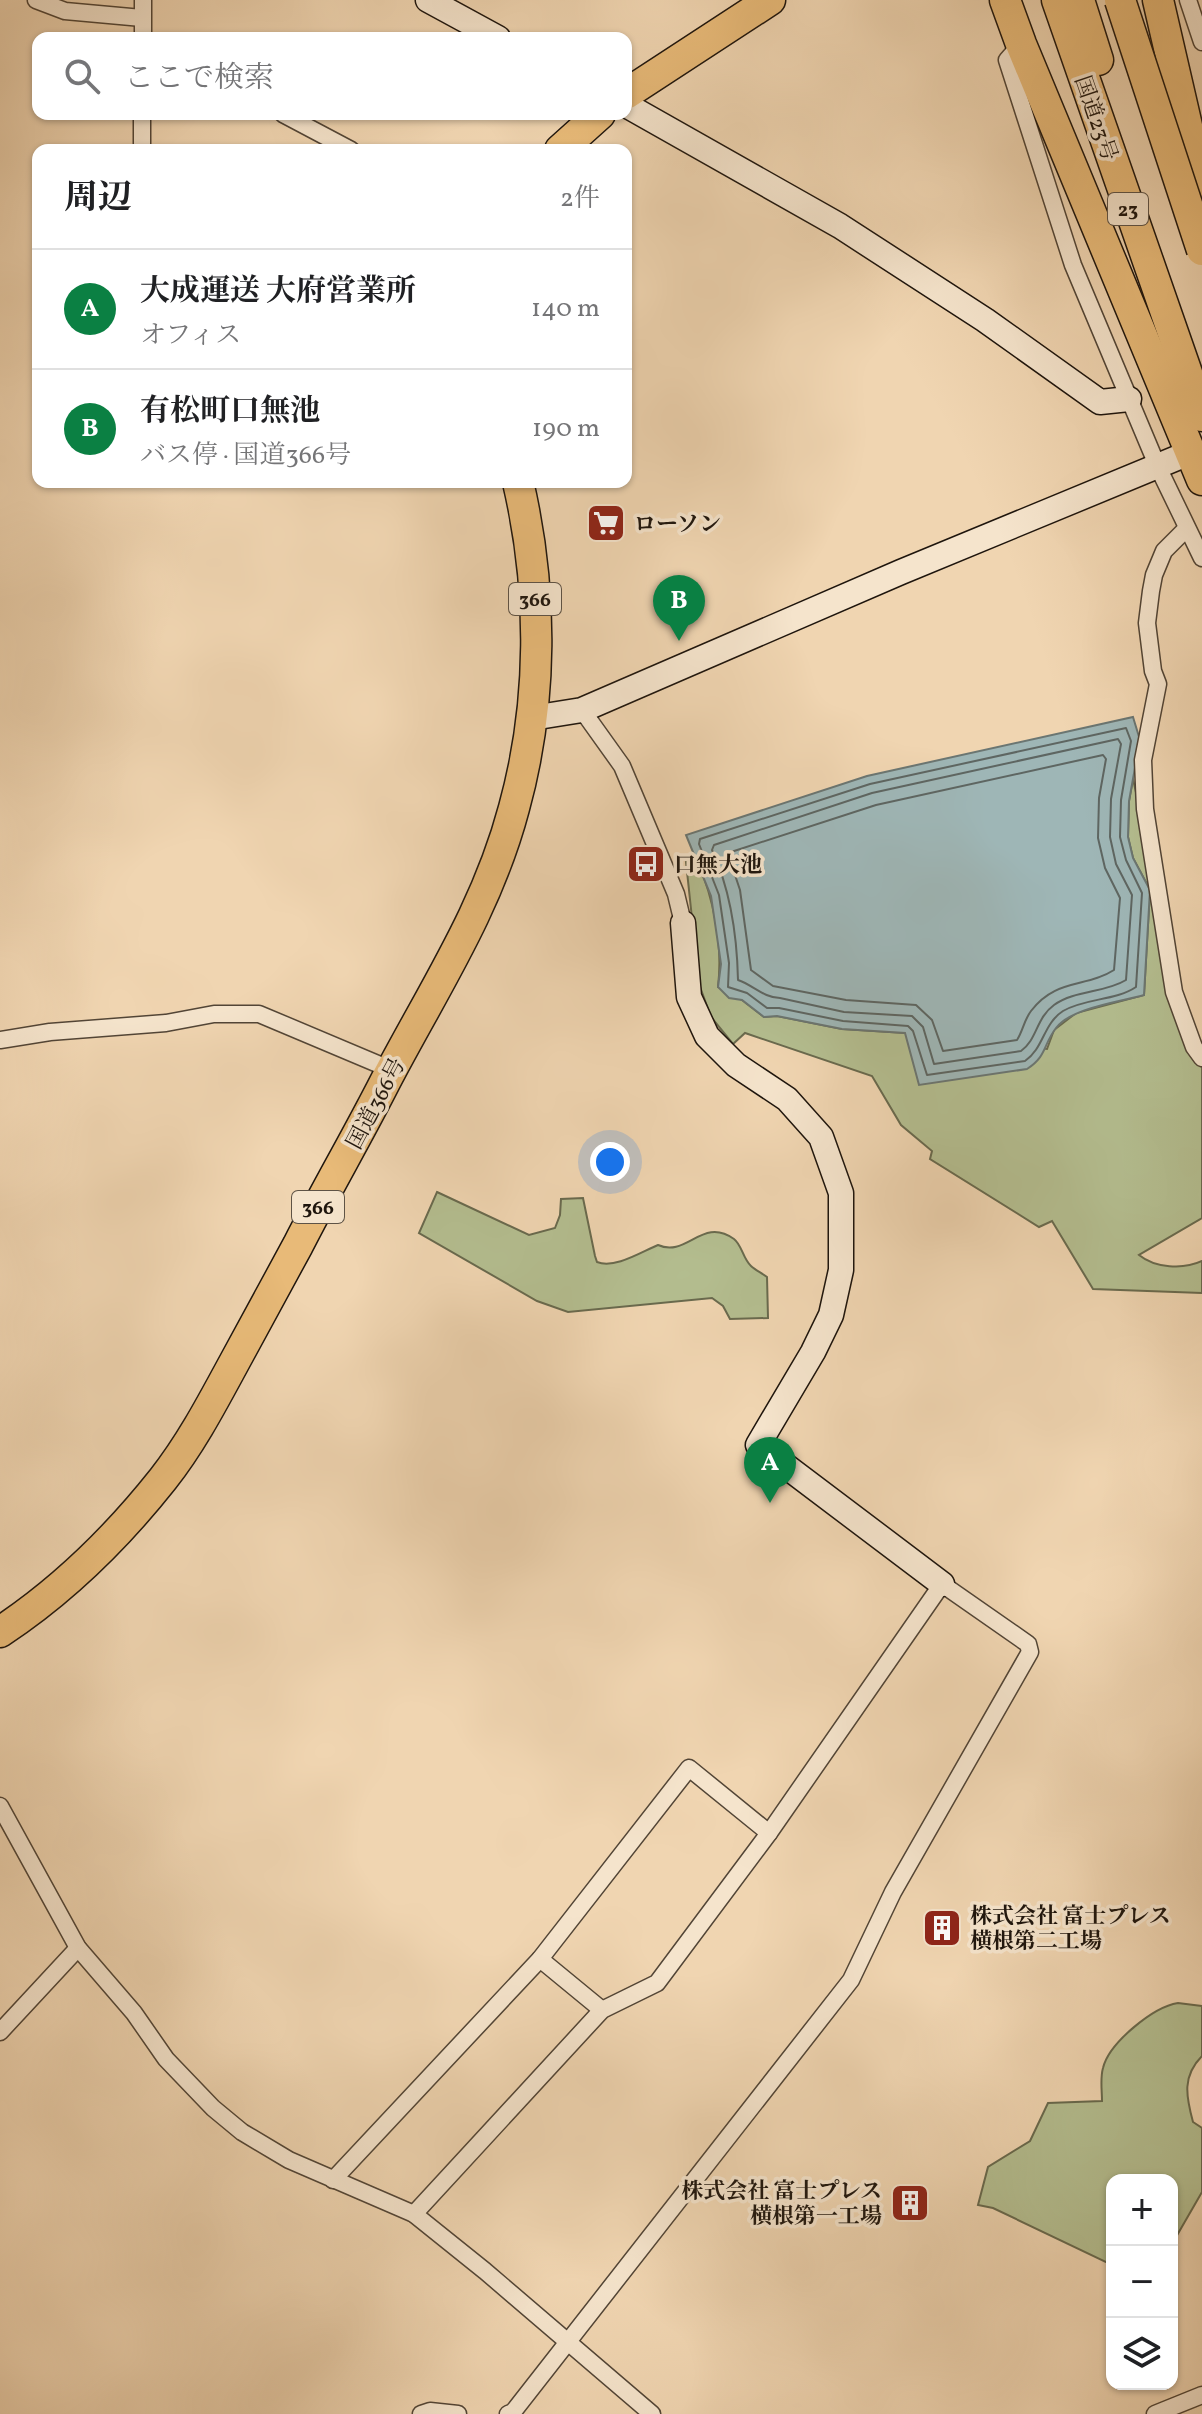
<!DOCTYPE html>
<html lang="ja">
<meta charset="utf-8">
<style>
body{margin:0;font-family:Vollkorn,"Noto Serif JP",serif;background:#f6f6f6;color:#202124}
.controls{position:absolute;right:24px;bottom:24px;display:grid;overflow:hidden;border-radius:16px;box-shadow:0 2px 6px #0004}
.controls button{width:72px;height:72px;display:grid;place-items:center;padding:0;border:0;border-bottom:2px solid #e0e0e0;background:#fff;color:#202124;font:40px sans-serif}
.you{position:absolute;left:610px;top:1162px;width:28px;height:28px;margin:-20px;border:6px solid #fff;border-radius:50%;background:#1a73e8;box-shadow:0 0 0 12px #1a73e833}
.badge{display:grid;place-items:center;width:52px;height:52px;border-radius:50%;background:#0b8043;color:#fff;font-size:26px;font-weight:700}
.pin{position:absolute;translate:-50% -66px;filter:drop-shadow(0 2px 4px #0008)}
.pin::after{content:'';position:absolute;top:42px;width:28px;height:24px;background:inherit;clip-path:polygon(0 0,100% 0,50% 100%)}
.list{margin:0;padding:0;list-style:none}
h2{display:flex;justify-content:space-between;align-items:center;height:104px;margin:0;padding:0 32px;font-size:34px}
h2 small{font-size:26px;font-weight:400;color:#757577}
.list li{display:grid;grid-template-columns:52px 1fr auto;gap:24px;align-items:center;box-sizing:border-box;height:120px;padding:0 32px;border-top:2px solid #e0e0e0}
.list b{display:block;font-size:30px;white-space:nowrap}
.list p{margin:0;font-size:26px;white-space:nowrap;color:#757577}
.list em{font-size:26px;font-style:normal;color:#757577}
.icon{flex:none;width:44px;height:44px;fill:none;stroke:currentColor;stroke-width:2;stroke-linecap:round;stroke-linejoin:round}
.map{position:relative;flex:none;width:1202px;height:2414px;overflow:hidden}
.search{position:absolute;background:#fff;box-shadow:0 2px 6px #0004;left:32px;top:32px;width:600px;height:88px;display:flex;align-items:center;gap:20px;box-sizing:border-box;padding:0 28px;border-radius:16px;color:#757577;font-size:30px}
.panel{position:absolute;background:#fff;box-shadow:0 2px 6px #0004;left:32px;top:144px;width:600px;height:344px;border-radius:16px}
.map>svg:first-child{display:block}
.green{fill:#b4be90;stroke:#696a4e;stroke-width:2}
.water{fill:#9eb6b6;stroke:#6b7672;stroke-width:2}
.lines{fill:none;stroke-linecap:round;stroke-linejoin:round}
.shore{stroke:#5e6662;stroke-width:2}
.street-casing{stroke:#524536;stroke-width:19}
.secondary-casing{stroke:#1e150d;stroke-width:27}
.highway-casing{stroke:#1e150d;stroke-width:33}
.street{stroke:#f5e4cc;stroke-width:16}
.secondary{stroke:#f5e4cc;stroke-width:24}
.highway{stroke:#e8ba78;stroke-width:30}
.highway-bridge-casing{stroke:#1e150d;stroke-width:33;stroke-linecap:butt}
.highway-bridge{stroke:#e8ba78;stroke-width:30}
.labels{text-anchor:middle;stroke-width:7;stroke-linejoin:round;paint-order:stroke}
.shield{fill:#f5e4cc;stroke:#5e5346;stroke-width:2}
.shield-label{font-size:20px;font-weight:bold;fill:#1e150d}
.street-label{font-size:22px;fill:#1e150d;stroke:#f5e4cc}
.poi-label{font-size:22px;font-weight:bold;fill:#1e150d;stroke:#f5e4cc;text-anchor:start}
</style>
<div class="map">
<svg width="1202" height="2414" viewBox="0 0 1202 2414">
<rect width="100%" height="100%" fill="#f0d5b1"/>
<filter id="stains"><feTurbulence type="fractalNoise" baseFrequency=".0025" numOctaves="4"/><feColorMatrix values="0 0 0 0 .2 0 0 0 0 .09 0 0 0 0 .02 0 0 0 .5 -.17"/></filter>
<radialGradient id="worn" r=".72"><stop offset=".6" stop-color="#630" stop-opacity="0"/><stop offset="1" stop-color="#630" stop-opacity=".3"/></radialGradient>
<!-- green -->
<g class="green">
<path d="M1133,779L1195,1055L1202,1067V1218L1139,1255C1155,1268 1183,1270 1202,1261V1293L1093,1289L1052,1221L1039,1227L930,1159L932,1151L901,1125L872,1076L745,1033L733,1044L711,1017L699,984L686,862L697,860C714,899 723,945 718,987L742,1000L764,1017L777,1016L842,1029L906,1033L1047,1049L1054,1030L1076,1013L1144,995L1150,890L1133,858L1128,837L1129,801Z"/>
<path d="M437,1192L529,1235L555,1228L560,1215L561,1199L583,1198L595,1256L597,1262C615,1269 641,1252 658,1245C687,1258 702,1216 734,1239C742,1245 743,1259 751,1266C755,1270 762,1273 767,1277L768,1318L730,1319L723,1306L712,1298L568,1312L537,1301L419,1233Z"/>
<path d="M1178,2003L1202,2006V2056C1182,2076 1186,2096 1193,2122L1202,2128V2192L1172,2244V2180H1112V2265L993,2208L978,2205L988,2167L1030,2141L1048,2103L1102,2101C1102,2091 1100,2078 1103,2068C1109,2043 1153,2007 1178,2003Z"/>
</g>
<!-- water -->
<path class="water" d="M1133,717L1140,740L1129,801L1128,837L1133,858L1150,890L1144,995C1119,1002 1071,1008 1056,1028C1043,1045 1047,1056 1027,1069L919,1085L905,1033L842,1029L777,1016L764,1017L742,1000L729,998L718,987L721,964L711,896L686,835L867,776Z"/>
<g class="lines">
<!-- shore -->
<g class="shore">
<path d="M1126,728L1131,741L1121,800L1120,837L1126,860L1142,893L1136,987C1115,1001 1085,998 1063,1011C1043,1024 1044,1048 1025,1061L927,1075L913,1031L908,1026L843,1021L779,1008H767L747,993L728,987L729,963L719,895L699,844L700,839L870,784Z"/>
<path d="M1118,739L1121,744L1111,799L1110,837L1116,864L1132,895L1126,980C1105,993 1075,990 1054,1005C1036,1018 1037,1040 1021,1051L934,1064L923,1027L912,1016L844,1012L780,998C764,998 753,985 738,980C737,935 731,891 712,850L714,845L872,793Z"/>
<path d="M1103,755L1106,759L1099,798L1098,838L1105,868L1120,898L1114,970C1086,988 1056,978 1031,1011C1024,1020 1023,1031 1017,1040L943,1051L932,1020L916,1005L846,1000L773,986L751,970L740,890L729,857L731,852L876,805Z"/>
</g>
<!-- street casing -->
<g class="street-casing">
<g id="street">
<path d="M36,0L65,11L142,18"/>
<path d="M143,0V38"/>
<path d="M1188,0L1202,42"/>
<path d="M1021,44L1007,60L1073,265L1157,465L1202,558"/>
<path d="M283,114L351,150"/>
<path d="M142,150V114"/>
<path d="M1186,529L1164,551L1154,575L1151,591L1147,623L1153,671L1158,684L1143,760L1145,809L1174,992L1194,1047L1202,1058"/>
<path d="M582,710L622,766L676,894L683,923"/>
<path d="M0,1040L50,1032L166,1023L214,1014H259L392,1070"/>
<path d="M0,1806L78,1948L134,2013L166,2059L213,2108L242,2132L289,2160L414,2214L485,2271L652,2414"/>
<path d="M540,1959L602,2010"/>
<path d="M0,2032L78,1948"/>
<path d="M333,2180L540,1959L689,1768L769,1833"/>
<path d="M414,2214L602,2010L657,1983L769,1833L942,1584L1028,1644L1030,1652L893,1892L851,1980L513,2412L508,2414"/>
<path d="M421,2414L430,2411L458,2414"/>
<path d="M1155,2414L1202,2395"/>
</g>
</g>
<!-- secondary casing -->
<g class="secondary-casing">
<g id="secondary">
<path d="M428,0L498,38"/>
<path d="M626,105L840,226L985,320L1100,402L1129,399"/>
<path d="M532,718L582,710L901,572L1189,453"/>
<path d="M683,923L689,997L707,1036L736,1065L787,1099L821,1137L841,1193V1270L831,1315L813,1352L758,1445L942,1584"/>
</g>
</g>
<!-- highway casing -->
<g class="highway-casing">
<g id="highway">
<path d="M1005,0L1021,44L1202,480"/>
<path d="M1057,0L1202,416"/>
<path d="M1079,0L1098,60"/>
<path d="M1158,0L1202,191"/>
<path d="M626,94L770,0"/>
<path d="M560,150L600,114"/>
<path d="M0,1632C62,1591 117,1537 163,1479C189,1446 209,1409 229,1372C252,1330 275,1288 298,1245C326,1190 357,1137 385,1082C433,990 487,910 514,808C543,703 543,589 518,482"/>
</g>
</g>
<!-- street -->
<use href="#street" class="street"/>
<!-- secondary -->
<use href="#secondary" class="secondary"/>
<!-- highway -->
<use href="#highway" class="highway"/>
<!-- highway-bridge casing -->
<g class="highway-bridge-casing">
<path id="highway-bridge" d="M1120,0L1202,250"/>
</g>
<!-- highway-bridge -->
<use href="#highway-bridge" class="highway-bridge"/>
</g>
<!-- icons -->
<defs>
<g id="supermarket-square" transform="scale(2)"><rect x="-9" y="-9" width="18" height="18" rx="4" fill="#8f2418" stroke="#f5e4cc"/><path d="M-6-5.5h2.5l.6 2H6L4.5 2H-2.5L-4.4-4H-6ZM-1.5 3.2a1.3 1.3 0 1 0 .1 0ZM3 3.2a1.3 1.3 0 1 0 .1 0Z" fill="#fff"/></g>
<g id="bus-square" transform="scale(2)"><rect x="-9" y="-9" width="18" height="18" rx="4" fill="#8f2418" stroke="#f5e4cc"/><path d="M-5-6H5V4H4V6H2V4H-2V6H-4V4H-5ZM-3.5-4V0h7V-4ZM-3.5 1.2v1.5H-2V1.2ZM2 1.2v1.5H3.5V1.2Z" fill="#fff"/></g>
<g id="building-square" transform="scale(2)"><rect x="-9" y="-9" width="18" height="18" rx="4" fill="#8f2418" stroke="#f5e4cc"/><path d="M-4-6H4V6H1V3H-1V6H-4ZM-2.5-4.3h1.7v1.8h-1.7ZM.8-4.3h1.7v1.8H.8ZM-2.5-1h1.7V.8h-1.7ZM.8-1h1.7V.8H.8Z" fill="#fff"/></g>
</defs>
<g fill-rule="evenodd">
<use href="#supermarket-square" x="606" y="523"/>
<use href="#bus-square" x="646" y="864"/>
<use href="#building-square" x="942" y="1928"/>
<use href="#building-square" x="910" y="2203"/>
</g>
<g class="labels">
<!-- shield labels -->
<g class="shield">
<rect x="1108" y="193" width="40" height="32" rx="6"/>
<rect x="509" y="583" width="52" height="32" rx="6"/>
<rect x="292" y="1191" width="52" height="32" rx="6"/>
</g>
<g class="shield-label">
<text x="1128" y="216">23</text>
<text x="535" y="606">366</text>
<text x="318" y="1214">366</text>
</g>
<!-- street labels -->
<g class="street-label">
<text transform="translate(1097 118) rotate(71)" y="8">国道23号</text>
<text transform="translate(375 1103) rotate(-62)" y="8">国道366号</text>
</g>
<!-- poi labels -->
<g class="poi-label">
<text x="634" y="531">ローソン</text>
<text x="674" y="872">口無大池</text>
<text x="970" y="1923">株式会社 富士プレス<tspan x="970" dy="25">横根第二工場</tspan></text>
<text x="882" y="2198" text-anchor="end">株式会社 富士プレス<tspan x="882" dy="25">横根第一工場</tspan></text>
</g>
</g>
<rect width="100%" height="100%" filter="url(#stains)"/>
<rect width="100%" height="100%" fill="url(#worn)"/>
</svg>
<div class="controls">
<button>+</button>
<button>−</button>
<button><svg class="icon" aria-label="layers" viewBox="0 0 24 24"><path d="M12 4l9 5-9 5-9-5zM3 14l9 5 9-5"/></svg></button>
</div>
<div class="you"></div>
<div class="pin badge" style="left:770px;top:1503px">A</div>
<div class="pin badge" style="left:679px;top:641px">B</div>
<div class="search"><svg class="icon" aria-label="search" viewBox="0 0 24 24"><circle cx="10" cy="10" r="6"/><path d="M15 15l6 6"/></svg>ここで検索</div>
<section class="panel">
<h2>周辺<small>2件</small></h2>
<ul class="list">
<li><span class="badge">A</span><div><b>大成運送 大府営業所</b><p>オフィス</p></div><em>140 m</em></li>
<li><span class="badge">B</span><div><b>有松町口無池</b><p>バス停 · 国道366号</p></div><em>190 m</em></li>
</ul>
</section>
</div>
